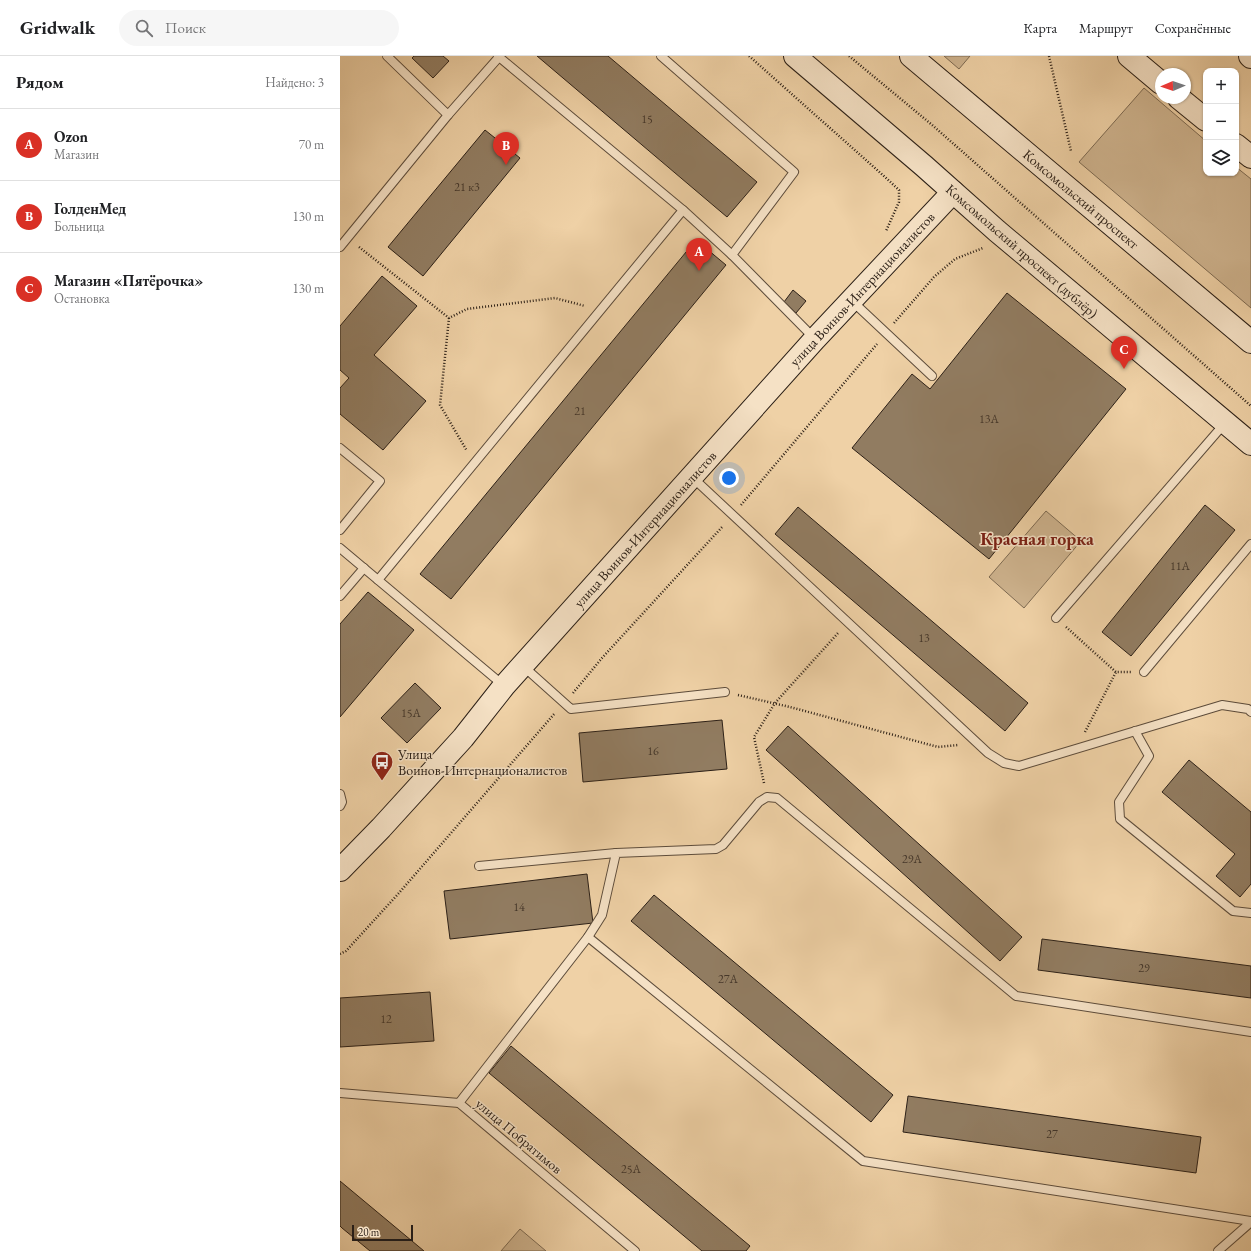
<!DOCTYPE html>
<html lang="ru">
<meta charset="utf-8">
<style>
body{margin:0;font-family:"EB Garamond",serif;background:#f6f6f6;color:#202124}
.controls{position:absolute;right:12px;top:12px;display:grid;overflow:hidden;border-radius:8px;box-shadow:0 1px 3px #0004}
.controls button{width:36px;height:36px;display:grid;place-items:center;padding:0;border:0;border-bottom:1px solid #e0e0e0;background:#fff;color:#202124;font:20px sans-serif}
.compass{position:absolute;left:815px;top:12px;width:36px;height:36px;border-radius:50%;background:#fff;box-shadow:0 1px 3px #0004;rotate:268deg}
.scale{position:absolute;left:12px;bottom:10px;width:61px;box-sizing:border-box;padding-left:4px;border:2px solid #2c2017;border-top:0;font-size:11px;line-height:14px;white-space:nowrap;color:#2c2017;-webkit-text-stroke:3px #f5e1c5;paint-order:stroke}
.you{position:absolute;left:389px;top:422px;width:14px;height:14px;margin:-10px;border:3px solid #fff;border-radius:50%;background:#1a73e8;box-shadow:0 0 0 6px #1a73e833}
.badge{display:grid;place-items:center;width:26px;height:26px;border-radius:50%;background:#d93025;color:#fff;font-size:13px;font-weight:700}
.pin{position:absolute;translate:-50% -33px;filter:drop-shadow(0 1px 2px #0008)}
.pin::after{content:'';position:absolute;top:21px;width:14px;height:12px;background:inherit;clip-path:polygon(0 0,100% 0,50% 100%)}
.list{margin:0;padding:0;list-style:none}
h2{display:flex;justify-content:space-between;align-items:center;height:52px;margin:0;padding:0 16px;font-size:17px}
h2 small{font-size:13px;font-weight:400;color:#757577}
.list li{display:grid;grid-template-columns:26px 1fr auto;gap:12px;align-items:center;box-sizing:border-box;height:72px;padding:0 16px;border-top:1px solid #e0e0e0}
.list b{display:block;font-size:15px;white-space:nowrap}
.list p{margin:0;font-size:13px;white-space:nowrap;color:#757577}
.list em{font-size:13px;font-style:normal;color:#757577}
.icon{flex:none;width:22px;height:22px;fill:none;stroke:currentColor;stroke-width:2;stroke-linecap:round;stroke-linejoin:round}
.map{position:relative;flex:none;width:911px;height:1195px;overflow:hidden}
header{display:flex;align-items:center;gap:24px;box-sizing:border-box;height:56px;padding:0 20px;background:#fff;border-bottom:1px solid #e0e0e0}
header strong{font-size:19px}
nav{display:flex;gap:22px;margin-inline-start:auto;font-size:14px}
.search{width:280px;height:36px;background:#f6f6f6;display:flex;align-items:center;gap:10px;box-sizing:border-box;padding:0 14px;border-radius:22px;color:#757577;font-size:15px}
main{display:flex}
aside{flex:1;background:#fff}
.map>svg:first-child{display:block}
.green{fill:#ceb38e;stroke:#7d6a52}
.building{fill:#917c61;stroke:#2c2017}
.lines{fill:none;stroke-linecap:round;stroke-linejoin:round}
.lane-casing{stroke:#5d4c3b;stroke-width:10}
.secondary-casing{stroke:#2c2017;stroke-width:24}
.path{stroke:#2c2017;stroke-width:2.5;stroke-dasharray:1 2;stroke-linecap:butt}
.lane{stroke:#f5e1c5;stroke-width:8}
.secondary{stroke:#f5e1c5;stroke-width:22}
.labels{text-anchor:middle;stroke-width:3;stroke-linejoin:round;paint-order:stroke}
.number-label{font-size:12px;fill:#45372a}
.street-label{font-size:14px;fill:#2c2017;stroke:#f5e1c5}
.poi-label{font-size:14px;fill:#2c2017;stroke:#f5e1c5;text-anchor:start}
.district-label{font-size:18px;font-weight:bold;fill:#7a1f14;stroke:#f5e1c5}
</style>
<header>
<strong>Gridwalk</strong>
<div class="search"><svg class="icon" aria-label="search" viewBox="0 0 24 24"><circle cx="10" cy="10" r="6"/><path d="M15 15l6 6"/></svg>Поиск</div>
<nav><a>Карта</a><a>Маршрут</a><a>Сохранённые</a></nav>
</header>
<main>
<aside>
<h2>Рядом<small>Найдено: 3</small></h2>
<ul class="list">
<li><span class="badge">A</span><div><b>Ozon</b><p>Магазин</p></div><em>70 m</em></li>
<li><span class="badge">B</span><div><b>ГолденМед</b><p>Больница</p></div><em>130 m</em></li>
<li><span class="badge">C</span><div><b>Магазин «Пятёрочка»</b><p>Остановка</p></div><em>130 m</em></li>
</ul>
</aside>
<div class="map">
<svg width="911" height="1195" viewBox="0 0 911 1195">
<rect width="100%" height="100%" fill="#efd1a6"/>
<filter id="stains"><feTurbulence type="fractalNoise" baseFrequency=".005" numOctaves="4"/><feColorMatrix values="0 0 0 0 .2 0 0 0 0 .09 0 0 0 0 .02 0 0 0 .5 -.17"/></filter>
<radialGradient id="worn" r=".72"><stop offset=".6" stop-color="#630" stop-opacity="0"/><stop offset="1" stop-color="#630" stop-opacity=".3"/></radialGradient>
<!-- green -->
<g class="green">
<path d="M604,0H630L619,13Z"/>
<path d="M804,32L866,85V117H896V111L911,123V252L739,106Z"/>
<path d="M706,455L741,485L684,552L649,521Z"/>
<path d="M180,1173L206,1195H161Z"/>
</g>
<!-- building -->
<g class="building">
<path d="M74,0H103L109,5L93,22L72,2Z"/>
<path d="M197,0H268L417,126L387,161Z"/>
<path d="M145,74L180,102L83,220L48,191Z"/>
<path d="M356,184L386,209L111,543L80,518Z"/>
<path d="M42,220L77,250L34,299L86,345L43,394L0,358V332L9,322L0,314V270Z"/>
<path d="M453,234L466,245L456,257L444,246Z"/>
<path d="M667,237L786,333L649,503L512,392L572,318L590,333Z"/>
<path d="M865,449L895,474L791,600L762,576Z"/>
<path d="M458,451L688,647L665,675L435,478Z"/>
<path d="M28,536L74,574L0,661V568Z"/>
<path d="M75,627L101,652L67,687L41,662Z"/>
<path d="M382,664L387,713L243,726L239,677Z"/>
<path d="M448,670L682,881L660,905L426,694Z"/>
<path d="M849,704L911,756V828L900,841L876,820L895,798L822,736Z"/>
<path d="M247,818L253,867L110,883L104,835Z"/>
<path d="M314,839L553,1039L531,1066L291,865Z"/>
<path d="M702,883L911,910V942L698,914Z"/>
<path d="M90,936L94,985L0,991V942Z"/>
<path d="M171,990L410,1190L406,1195H362L149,1017Z"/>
<path d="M568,1040L861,1081L856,1117L563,1076Z"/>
<path d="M0,1125L84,1195H30L2,1172L0,1170Z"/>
</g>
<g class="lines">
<!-- lane casing -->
<g class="lane-casing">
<g id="lane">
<path d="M47,0L108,59L159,1L158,0"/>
<path d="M321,0L454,116L392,199L474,282"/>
<path d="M159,1L343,154L392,199"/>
<path d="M0,191L108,59"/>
<path d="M512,245L592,320"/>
<path d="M0,392L40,425L0,474"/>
<path d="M352,421L648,697L664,707L679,710L882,649L908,653L911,656"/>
<path d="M0,492L163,629"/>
<path d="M38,524L343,154"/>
<path d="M0,540L24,512"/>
<path d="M716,562L885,367"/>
<path d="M183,610L231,653L385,636"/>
<path d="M804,616L911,488"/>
<path d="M795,675L809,700L779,746L780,763L893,855L911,857"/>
<path d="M0,738L2,746L0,750"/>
<path d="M139,810L276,797"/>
<path d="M248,881L523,1105L911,1165"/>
<path d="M0,1037L119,1047L295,1195"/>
<path d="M119,1047L248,881L262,859L276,797L376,793L383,789L419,746L427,741L437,742L676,940L911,976"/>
<path d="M878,1195L911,1166"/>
</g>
</g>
<!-- secondary casing -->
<g class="secondary-casing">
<g id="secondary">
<path d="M455,0L584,110L657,175L911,388"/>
<path d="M571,0L911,286"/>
<path d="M789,0L821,27"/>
<path d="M910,0L911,1"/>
<path d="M839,42L866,64"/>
<path d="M896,89L911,101"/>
<path d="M0,814L41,772L123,682L164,630L475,283L613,136"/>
</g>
</g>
<!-- path -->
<g class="path">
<path d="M409,0L545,121L559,134V146L546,175"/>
<path d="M509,0L591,68L911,350"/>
<path d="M709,0L731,95"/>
<path d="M19,191L109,262L127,253L215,242L245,250"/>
<path d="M109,262L100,349L127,395"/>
<path d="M554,267L594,221L615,203L643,192"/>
<path d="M401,449L537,288"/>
<path d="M726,571L776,616H791"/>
<path d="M233,637L262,602L383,470"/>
<path d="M398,639L450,651L598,691L618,689"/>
<path d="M745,676L776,616"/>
<path d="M424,727L414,681L435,647L499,576"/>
<path d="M0,898L6,895L59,837L215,657"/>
</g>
<!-- lane -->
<use href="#lane" class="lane"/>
<!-- secondary -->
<use href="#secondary" class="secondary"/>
</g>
<!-- icons -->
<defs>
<g id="bus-pin" transform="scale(1.15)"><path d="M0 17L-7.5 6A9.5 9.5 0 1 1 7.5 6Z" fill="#8f2418" stroke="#f5e1c5"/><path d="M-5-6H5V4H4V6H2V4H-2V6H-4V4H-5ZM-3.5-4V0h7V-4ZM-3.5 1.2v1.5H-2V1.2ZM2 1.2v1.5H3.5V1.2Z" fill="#fff"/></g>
</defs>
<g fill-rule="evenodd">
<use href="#bus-pin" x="42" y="706"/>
</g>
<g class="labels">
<!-- number labels -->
<g class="number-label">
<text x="307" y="67">15</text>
<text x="127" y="135">21 к3</text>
<text x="240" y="359">21</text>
<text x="649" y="367">13А</text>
<text x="840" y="514">11А</text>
<text x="584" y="586">13</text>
<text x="71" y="661">15А</text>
<text x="313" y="699">16</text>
<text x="572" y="807">29А</text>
<text x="179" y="855">14</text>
<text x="804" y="916">29</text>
<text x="388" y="927">27А</text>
<text x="46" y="967">12</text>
<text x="712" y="1082">27</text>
<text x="291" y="1117">25А</text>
</g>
<!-- street labels -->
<g class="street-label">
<text transform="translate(741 143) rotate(40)" y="5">Комсомольский проспект</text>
<text transform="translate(682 195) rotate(41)" y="5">Комсомольский проспект (дублёр)</text>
<text transform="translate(522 233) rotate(-47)" y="5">улица Воинов-Интернационалистов</text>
<text transform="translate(305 473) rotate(-48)" y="5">улица Воинов-Интернационалистов</text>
<text transform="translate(179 1080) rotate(40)" y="5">улица Побратимов</text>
</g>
<!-- poi labels -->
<g class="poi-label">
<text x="58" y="703">Улица<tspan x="58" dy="16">Воинов-Интернационалистов</tspan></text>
</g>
<!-- district labels -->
<g class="district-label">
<text x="697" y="489">Красная горка</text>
</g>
</g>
<rect width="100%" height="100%" filter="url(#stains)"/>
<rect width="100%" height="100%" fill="url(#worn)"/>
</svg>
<div class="controls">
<button>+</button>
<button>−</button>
<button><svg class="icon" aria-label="layers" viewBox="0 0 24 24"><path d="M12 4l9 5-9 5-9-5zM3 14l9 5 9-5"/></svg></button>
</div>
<svg class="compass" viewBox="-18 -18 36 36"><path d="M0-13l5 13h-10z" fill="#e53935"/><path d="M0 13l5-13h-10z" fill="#757577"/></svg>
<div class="scale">20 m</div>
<div class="you"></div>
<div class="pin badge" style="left:359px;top:215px">A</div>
<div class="pin badge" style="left:166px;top:109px">B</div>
<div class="pin badge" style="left:784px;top:313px">C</div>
</div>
</main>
